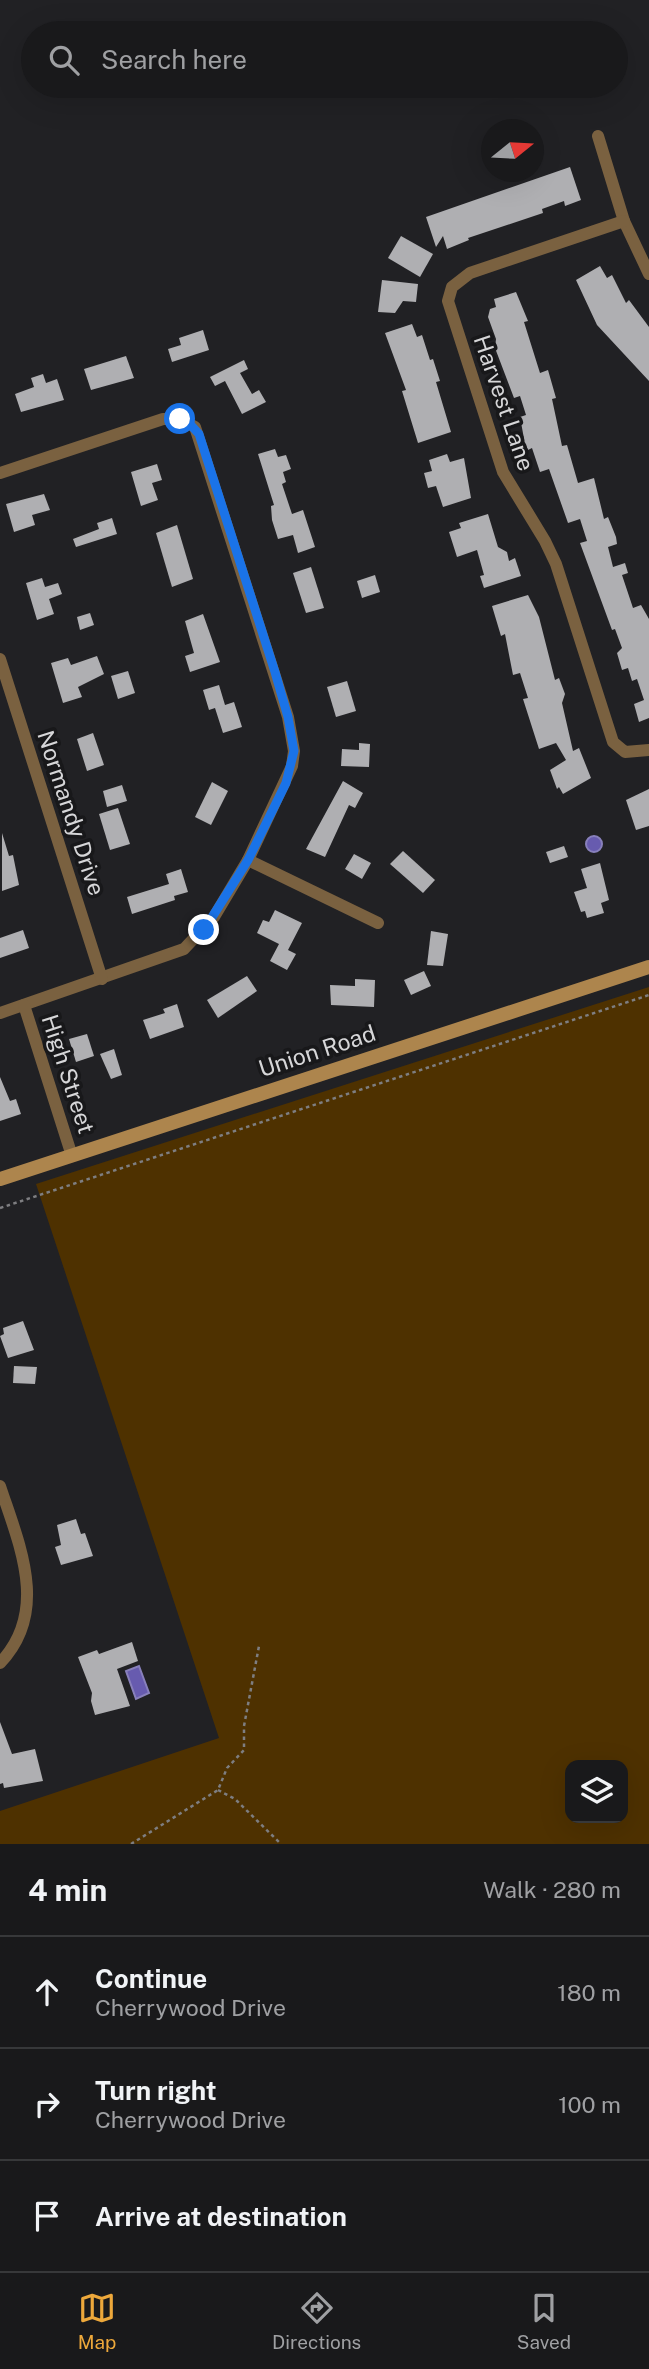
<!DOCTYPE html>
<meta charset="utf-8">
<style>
body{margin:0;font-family:"Public Sans",sans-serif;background:#222224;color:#f1f3f6}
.controls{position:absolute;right:21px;bottom:21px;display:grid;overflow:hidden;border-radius:14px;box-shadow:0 7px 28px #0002}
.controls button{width:63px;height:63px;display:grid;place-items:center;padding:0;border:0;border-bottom:2px solid #37383a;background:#19191b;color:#f1f3f6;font:35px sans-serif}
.compass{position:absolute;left:481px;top:119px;width:63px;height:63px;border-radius:50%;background:#19191b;box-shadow:0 7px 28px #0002;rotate:72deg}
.stop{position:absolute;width:21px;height:21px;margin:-16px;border:5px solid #1a73e8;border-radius:50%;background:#fff}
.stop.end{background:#1a73e8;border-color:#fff;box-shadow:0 2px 7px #0008}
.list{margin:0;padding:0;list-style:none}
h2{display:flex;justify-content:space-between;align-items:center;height:91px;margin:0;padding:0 28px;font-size:30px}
h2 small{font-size:23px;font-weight:400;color:#9fa0a3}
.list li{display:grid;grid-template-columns:46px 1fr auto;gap:21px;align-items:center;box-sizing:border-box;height:112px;padding:0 28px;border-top:2px solid #37383a}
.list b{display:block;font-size:26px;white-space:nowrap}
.list p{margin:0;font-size:23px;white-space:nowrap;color:#9fa0a3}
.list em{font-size:23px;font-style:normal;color:#9fa0a3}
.icon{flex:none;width:38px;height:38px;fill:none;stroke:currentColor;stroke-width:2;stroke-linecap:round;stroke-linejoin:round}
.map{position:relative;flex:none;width:649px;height:1844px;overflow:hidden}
.search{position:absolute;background:#19191b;box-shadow:0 7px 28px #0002;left:21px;right:21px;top:21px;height:77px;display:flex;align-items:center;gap:18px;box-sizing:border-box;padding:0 24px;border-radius:38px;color:#9fa0a3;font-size:26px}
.sheet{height:427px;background:#19191b}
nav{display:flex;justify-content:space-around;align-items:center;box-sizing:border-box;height:98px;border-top:2px solid #37383a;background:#19191b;font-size:19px;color:#9fa0a3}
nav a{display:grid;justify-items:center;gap:4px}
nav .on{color:#eda83b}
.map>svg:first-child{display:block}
.green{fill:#4e3100;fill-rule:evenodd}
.water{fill:#675baf;stroke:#8880bb;stroke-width:2}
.building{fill:#afafb2}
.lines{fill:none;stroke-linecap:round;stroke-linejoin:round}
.path{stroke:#7e7e81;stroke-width:2.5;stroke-dasharray:3.5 3.5;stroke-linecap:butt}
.minor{stroke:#7a6140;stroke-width:12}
.secondary{stroke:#ad854d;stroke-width:14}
.route{stroke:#1a73e8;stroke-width:9}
.labels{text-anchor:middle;stroke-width:7;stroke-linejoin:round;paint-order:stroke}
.street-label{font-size:23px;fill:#d6d6d8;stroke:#18181a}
</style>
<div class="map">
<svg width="649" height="1844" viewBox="0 0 649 1844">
<rect width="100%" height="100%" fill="#212124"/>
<!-- green -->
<path class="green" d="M649,987V1844H0V1811L219,1738L36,1184ZM570,1765H623V1818H570Z"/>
<!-- water -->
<g class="water">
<circle cx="594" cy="844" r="8"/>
<path d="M139,1666L149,1693L136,1699L126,1671Z"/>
</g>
<!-- building -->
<g class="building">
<path d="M570,167L581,200L565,206L564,201L542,209L543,213L468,238L469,240L447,249L443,236L436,247L426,217Z"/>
<path d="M401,236L433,254L420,277L388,258Z"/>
<path d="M600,266L607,278L612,275L626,303L629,300L649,327V381L597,325L576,280Z"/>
<path d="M382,280L418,284L416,302L403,301L395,313L378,312Z"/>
<path d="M516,292L528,321L524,322L540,373L548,370L556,398L552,399L562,446L567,445L578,483L594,478L604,519L608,517L616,537L617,544L608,547L613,567L625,563L628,573L622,575L633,608L641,605L649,619V718L639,722L634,704L644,700L637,679L632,681L628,668L622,670L617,653L622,648L615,629L612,630L580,543L587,541L580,519L568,523L549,469L540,472L532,448L528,450L525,444L520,417L526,415L520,396L514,398L495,348L496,339L488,317L490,309L496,307L494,299Z"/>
<path d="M412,324L417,337L422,335L430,360L433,359L440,381L436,382L451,432L418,443L402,391L406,390L385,333Z"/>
<path d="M203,330L209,350L172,362L168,349L181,345L179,338Z"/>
<path d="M126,356L134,378L91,390L84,369Z"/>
<path d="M244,360L248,369L240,373L252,394L259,390L266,402L242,414L225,381L215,386L210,377Z"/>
<path d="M43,374L46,383L57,379L64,400L21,412L15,394L34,387L31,378Z"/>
<path d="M275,449L278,457L286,455L291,469L283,472L286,482L282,484L292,514L303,510L315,547L298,553L293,535L278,539L272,520L271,506L274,505L258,454Z"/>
<path d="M447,454L450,462L464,458L471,498L443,507L436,486L428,488L424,473L432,471L429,460Z"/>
<path d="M157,464L162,480L152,483L158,500L141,506L131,472Z"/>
<path d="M44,494L50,510L32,515L35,525L14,532L6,504Z"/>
<path d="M488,514L498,547L507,552L509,561L515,558L521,576L484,588L480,576L484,575L477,550L457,557L449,532L461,528L459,523Z"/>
<path d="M112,518L117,534L76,547L73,539L99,529L97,523Z"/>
<path d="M177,525L193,579L172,587L156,533Z"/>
<path d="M311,567L324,608L306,613L293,573Z"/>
<path d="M375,575L380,592L362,598L357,581Z"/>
<path d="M42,578L45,587L58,583L62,594L49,599L54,614L37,620L26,583Z"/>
<path d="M528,595L539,617L555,680L559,678L565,694L562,703L573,751L579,748L591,778L563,794L559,787L557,789L550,770L566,760L556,743L539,749L523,699L528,698L520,673L513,675L505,634L501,636L492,606Z"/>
<path d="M90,613L94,625L80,630L77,617Z"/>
<path d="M203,614L220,662L190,672L185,656L194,653L185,621Z"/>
<path d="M97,656L104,674L78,687L82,697L63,703L51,663L68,658L71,665Z"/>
<path d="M128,671L135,693L118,699L111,676Z"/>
<path d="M347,681L356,711L336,717L327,687Z"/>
<path d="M219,685L225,705L234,702L242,727L223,733L215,708L209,710L203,690Z"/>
<path d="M93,733L104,765L87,771L77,739Z"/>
<path d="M359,743L370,744L369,767L341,766L342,749L359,750Z"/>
<path d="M343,781L363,793L355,808L349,805L325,857L306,849Z"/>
<path d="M212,782L228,791L211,825L195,817Z"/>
<path d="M122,785L127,801L107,807L103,791Z"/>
<path d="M649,789V826L636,830L626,800Z"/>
<path d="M118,808L130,844L110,850L99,814Z"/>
<path d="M2,833L9,856L13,855L19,885L2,891Z"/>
<path d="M564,846L568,857L550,863L546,852Z"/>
<path d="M403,851L435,880L423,893L390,864Z"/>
<path d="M354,854L371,863L362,879L345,869Z"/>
<path d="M600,863L609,900L601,903L604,913L587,918L585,911L581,912L574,892L587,888L581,869Z"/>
<path d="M181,869L188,892L174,896L175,900L132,914L127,897L169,884L166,874Z"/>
<path d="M275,910L302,923L288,950L296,954L287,970L270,961L279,944L257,933L263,920L269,922Z"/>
<path d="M23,930L29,948L0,958V938Z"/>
<path d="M431,931L448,934L443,966L427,965Z"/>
<path d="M424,971L431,986L411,995L404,980Z"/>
<path d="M247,976L257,991L218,1018L207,1000Z"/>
<path d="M355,979L375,980L374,1007L331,1005L330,985L355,986Z"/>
<path d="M177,1004L184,1027L150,1039L143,1020L165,1013L163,1009Z"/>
<path d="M87,1034L94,1056L76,1062L69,1039Z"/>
<path d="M114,1049L122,1075L111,1079L100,1054Z"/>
<path d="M0,1077L10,1101L16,1099L21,1114L0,1121Z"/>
<path d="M23,1321L34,1350L8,1358L0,1336L4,1334L3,1328Z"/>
<path d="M14,1366L37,1367L35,1384L13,1383Z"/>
<path d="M76,1519L81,1534L85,1533L93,1556L61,1565L55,1547L61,1545L57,1525Z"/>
<path d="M132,1642L138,1661L117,1669L130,1706L95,1715L91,1701L92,1693L78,1657L97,1650L99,1654Z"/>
<path d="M0,1722L12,1754L35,1749L43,1781L4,1788L3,1783L0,1784Z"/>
</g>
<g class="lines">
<!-- path -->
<g class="path">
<path d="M0,1208L649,995"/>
<path d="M218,1790L235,1799L281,1844"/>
<path d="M131,1844L218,1790L227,1768L244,1750V1726L259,1646"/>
</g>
<!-- minor -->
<g class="minor">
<path d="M598,136L624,221L649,274"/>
<path d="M624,221L470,273L452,287L448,301L503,472L545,541L556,564L613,742L625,752L649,750"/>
<path d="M0,473L163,419H180L195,427L288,717L294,751L292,766L248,860L214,917L184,949L0,1013"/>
<path d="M0,659L102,979"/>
<path d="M248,860L378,923"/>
<path d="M24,1005L72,1156"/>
<path d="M0,1486C19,1544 50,1611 0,1663"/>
</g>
<!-- secondary -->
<path class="secondary" d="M0,1179L649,967"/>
</g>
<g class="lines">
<!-- route -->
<path class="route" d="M180,419L188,422L199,434L275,672L288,717L294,751L286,783L248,860L204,930"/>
</g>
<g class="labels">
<!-- street labels -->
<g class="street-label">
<text transform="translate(504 403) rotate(71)" y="8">Harvest Lane</text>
<text transform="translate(71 813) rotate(72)" y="8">Normandy Drive</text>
<text transform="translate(317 1051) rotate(-18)" y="8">Union Road</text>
<text transform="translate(68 1074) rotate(72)" y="8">High Street</text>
</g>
</g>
</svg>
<div class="controls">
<button><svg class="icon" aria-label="layers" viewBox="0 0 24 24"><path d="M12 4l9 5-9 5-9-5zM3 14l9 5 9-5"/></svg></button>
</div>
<svg class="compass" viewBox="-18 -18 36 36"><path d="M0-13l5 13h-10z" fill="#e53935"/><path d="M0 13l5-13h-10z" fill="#9fa0a3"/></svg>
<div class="stop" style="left:180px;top:419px"></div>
<div class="stop end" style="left:204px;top:930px"></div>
<div class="search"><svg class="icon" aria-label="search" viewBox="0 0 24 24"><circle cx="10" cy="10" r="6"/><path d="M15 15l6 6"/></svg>Search here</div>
</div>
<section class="sheet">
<h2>4 min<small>Walk · 280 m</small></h2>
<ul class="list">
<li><svg class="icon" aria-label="ahead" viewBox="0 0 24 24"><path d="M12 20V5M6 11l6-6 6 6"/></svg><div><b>Continue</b><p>Cherrywood Drive</p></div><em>180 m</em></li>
<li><svg class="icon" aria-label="right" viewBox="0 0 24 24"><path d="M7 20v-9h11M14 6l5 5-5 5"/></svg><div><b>Turn right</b><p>Cherrywood Drive</p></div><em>100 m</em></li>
<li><svg class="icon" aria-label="arrive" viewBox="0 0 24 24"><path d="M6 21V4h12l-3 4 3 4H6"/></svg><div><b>Arrive at destination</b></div></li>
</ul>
</section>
<nav>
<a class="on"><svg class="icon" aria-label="map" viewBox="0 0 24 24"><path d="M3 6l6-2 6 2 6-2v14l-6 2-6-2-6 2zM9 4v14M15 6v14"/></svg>Map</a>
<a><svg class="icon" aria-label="directions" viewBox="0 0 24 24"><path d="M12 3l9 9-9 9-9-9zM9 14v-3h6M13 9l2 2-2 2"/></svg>Directions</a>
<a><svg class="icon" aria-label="saved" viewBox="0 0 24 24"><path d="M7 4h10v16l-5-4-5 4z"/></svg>Saved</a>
</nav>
